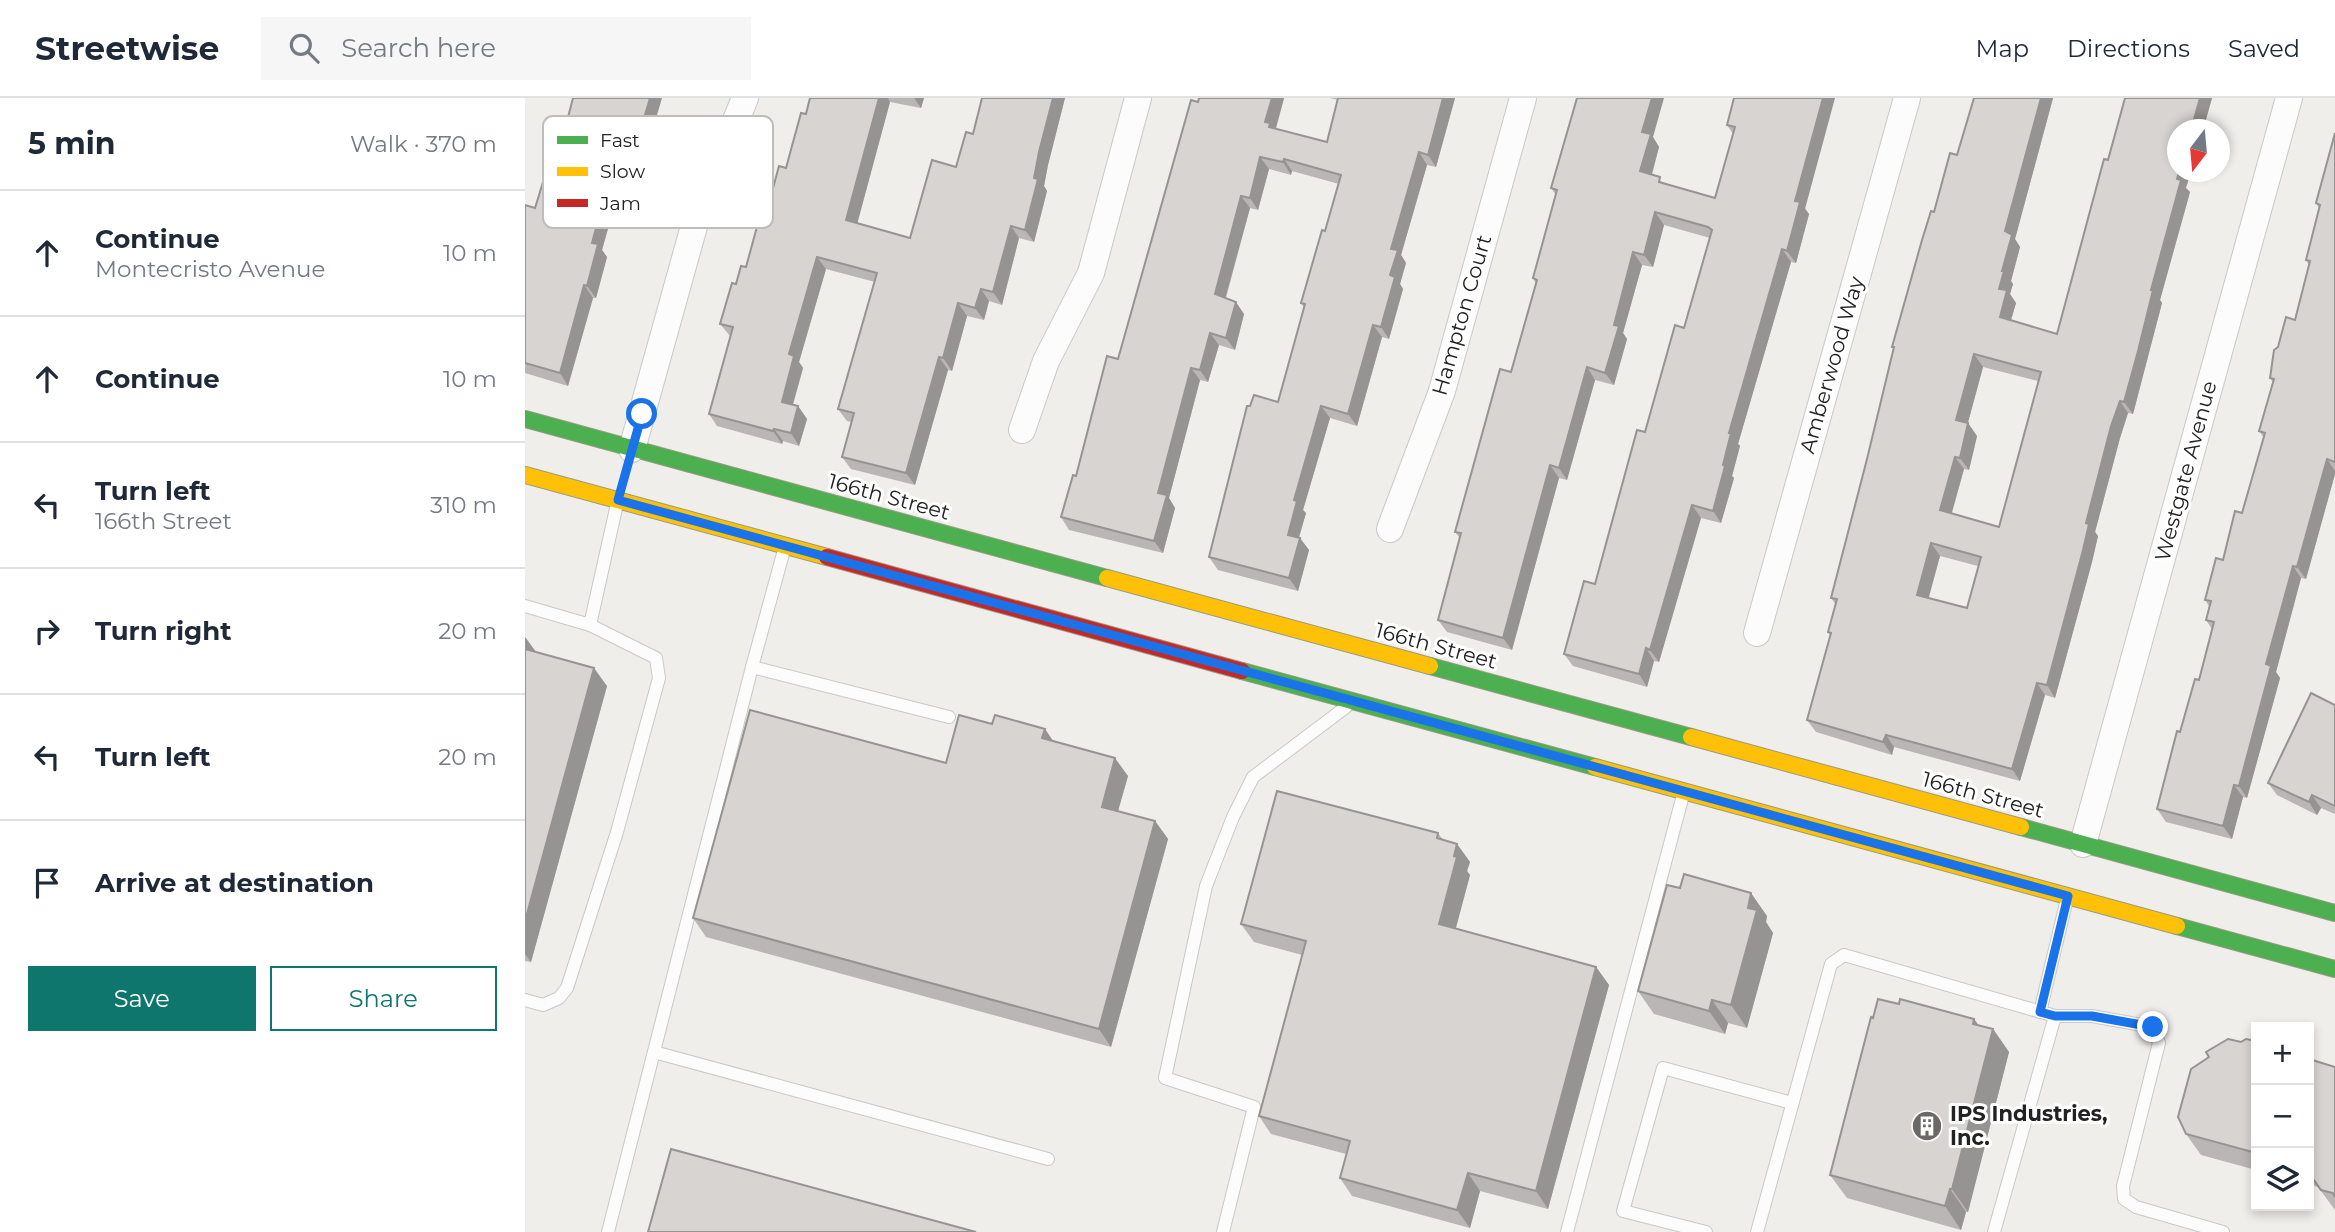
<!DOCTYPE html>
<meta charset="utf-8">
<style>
body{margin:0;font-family:Montserrat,sans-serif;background:#f6f6f7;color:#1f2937}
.controls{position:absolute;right:21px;bottom:21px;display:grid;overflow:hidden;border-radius:0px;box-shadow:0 4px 10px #0003}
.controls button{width:63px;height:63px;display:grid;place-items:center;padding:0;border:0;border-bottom:2px solid #e0e1e3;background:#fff;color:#1f2937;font:35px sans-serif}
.compass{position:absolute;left:1642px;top:21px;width:63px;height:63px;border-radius:50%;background:#fff;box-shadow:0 4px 10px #0003;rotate:196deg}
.stop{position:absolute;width:21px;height:21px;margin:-16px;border:5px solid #1a73e8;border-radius:50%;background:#fff}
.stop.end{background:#1a73e8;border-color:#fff;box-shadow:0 2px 7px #0008}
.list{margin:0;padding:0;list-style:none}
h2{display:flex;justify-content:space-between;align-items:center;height:91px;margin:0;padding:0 28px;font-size:30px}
h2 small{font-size:23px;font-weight:400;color:#747a83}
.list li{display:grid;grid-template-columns:46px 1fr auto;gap:21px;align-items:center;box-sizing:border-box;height:126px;padding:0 28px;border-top:2px solid #e0e1e3}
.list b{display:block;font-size:26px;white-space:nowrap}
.list p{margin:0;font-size:23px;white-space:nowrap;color:#747a83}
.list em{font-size:23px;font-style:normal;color:#747a83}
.actions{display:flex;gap:14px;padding:21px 28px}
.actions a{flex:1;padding:16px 0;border:2px solid #0f766e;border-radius:0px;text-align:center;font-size:24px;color:#0f766e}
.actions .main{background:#0f766e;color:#fff}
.icon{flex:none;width:38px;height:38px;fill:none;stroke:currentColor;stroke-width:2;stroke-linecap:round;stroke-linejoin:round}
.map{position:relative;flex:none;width:1810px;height:1134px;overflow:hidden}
header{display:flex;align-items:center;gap:42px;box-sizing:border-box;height:98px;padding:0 35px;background:#fff;border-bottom:2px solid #e0e1e3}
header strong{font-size:33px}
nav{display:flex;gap:38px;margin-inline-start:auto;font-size:24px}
.search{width:490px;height:63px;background:#f6f6f7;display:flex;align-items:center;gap:18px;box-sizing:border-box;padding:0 24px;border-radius:0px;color:#747a83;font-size:26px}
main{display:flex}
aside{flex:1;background:#fff}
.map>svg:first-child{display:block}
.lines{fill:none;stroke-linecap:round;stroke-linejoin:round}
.lane-casing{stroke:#c9c8c7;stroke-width:14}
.street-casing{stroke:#c9c8c7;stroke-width:28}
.fast-casing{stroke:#999a82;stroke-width:18}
.slow-casing{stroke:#999a82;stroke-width:18}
.jam-casing{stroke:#999a82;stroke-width:18}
.lane{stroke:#fdfcfc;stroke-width:12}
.street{stroke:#fdfcfc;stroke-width:26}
.fast{stroke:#4caf50;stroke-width:16}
.slow{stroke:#ffc107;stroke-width:16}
.jam{stroke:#c62828;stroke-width:16}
.wall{fill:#b9b6b5;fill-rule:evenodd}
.shaded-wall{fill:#969493}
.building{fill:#d7d4d2;stroke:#969493;stroke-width:2;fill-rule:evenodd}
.route{stroke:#1a73e8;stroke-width:9}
.labels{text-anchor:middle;stroke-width:6;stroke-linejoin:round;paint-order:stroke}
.street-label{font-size:21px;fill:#222;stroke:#fff}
.poi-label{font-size:21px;font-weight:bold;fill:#222;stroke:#fff;text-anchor:start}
.key{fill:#fff;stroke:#bdbdbd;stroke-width:2}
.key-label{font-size:19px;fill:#222}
</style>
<header>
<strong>Streetwise</strong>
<div class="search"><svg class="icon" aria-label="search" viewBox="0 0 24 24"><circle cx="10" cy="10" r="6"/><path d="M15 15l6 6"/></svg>Search here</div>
<nav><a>Map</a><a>Directions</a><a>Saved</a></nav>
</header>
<main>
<aside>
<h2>5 min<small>Walk · 370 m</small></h2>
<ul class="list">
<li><svg class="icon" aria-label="ahead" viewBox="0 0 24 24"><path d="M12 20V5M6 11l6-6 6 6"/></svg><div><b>Continue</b><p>Montecristo Avenue</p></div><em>10 m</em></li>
<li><svg class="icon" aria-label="ahead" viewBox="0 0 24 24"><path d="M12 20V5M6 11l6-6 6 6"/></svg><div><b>Continue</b></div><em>10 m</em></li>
<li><svg class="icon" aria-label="left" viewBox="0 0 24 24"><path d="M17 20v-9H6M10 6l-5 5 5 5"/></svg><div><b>Turn left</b><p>166th Street</p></div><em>310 m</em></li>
<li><svg class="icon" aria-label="right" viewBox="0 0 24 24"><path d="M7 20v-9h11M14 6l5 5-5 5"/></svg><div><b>Turn right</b></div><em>20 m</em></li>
<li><svg class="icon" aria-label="left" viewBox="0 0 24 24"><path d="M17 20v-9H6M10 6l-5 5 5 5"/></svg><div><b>Turn left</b></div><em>20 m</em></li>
<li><svg class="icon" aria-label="arrive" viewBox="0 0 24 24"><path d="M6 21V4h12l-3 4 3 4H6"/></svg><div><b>Arrive at destination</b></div></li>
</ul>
<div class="actions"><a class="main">Save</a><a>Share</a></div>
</aside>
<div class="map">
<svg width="1810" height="1134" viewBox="0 0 1810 1134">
<rect width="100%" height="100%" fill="#f0eeeb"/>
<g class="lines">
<!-- lane casing -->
<g class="lane-casing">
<g id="lane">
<path d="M259,452L227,569L424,619"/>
<path d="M0,508L65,527L92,406"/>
<path d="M0,902L18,907L34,900L42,890L92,734L134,580L131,560L65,527"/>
<path d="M1515,914L1542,801"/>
<path d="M129,954L523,1061"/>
<path d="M83,1134L227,569"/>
<path d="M698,1134L729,1009L640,980L681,788L708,719L728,679L821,609"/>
<path d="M1042,1134L1158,697"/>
<path d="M1181,1134L1098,1113L1138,970L1267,1005"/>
<path d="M1232,1134L1306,866L1319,857L1530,918H1567L1628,929L1634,945L1598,1088L1599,1101L1611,1109L1698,1134"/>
<path d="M1469,1134L1530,918"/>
</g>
</g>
<!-- street casing -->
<g class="street-casing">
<g id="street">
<path d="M497,332L521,263L566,175L613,0"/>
<path d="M107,351L171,121L220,0"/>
<path d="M865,431L917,293L998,0"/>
<path d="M1232,535L1382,0"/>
<path d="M1558,746L1764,0"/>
</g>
</g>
<!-- fast casing -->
<g class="fast-casing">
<g id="fast">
<path d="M0,321L582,480"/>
<path d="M905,568L1166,639"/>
<path d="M717,573L1070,669"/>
<path d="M1496,729L1810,815"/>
<path d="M1652,828L1810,871"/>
</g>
</g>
<!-- slow casing -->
<g class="slow-casing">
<g id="slow">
<path d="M0,377L302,459"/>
<path d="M582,480L905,568"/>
<path d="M1166,639L1496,729"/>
<path d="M1070,669L1652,828"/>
</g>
</g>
<!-- jam casing -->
<g class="jam-casing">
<path id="jam" d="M302,459L717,573"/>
</g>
<!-- lane -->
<use href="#lane" class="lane"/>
<!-- street -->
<use href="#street" class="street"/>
<!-- fast -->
<use href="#fast" class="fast"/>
<!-- slow -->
<use href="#slow" class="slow"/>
<!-- jam -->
<use href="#jam" class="jam"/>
</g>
<!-- wall -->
<g class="wall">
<path d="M48,0L108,99L93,95L77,152L82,159L71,200H68L43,288L0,275V107L10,110L41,27Z"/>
<path d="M285,0H399L396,10L365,4L332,125L385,140L431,69L448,36L457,0H540L523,67L519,88L522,93L509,144L494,140L477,207L464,203L459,222L442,218L427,273L423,272L390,387L326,371L317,359L326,324L322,323L313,311L350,184L301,171L274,264L278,270L268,307L273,308L282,321L274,348L258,343L257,346L192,328L184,316L205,238L195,226L211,186L221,169L247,94L261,70L281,16Z"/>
<path d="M674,0H759L751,31L802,44L813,2L805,0H930L911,69L902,67L876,157L881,165L875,186L878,191L864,241L857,239L832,328L805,320L778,412L781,415L774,440L784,452L773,493L693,472L684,459L725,308L753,304L779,210L776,205L800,133L814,86L767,73L766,77L744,71L733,112L725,110L701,200L719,216L710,252L694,247L683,284L675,282L644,400L650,410L638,455L544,432L536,419L593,261Z"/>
<path d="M1209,0L1284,116L1271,165L1266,164L1213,346L1215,348L1207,378L1209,380L1196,425L1176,420L1134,564L1129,563L1122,589L1048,568L1039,556L1070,486L1120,334L1159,230L1185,140L1139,127L1128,169L1117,167L1098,235L1102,241L1089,287L1070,282L1042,382L1034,380L987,552L922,534L913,522L935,440L930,434L986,274L1011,186L1008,180L1031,97L1026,90L1128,39L1134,49L1127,77L1140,86L1190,100L1208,36L1202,27Z"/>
<path d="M1449,0H1528L1490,141L1495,149L1486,183L1488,186L1485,196L1491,205L1486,222L1532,236L1600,0H1687L1678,32H1653L1661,90L1665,94L1635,202L1637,205L1608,316L1603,315L1595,340L1570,434L1573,438L1567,464L1530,600L1520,597L1495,683L1369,649L1367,657L1291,634L1282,622L1305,537L1303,534L1311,507L1306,500L1342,361L1369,251L1367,249L1409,114L1432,57ZM1458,269L1513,283L1474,429L1427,415L1439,371L1444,372L1452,338L1443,325ZM1415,458L1453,468L1442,510L1403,500Z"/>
<path d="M1810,35V376L1781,481L1776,480L1751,574L1755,580L1722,700L1718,699L1707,741L1641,724L1632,711L1655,634L1674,582L1687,531L1681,522L1684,508L1680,502L1717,415L1739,340L1734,333L1748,284L1745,280L1753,249L1770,222L1784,167L1781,162L1794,110L1791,105Z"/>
<path d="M0,539L11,554L82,588L6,864L0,863Z"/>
<path d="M1810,607V716L1796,710L1792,717L1752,697L1743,685Z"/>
<path d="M467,626L520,631L528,643L603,678L593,713L630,723L643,741L586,949L181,839L168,820L421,665Z"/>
<path d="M913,735L918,742L932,746L945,764L942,773L945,777L931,830L1071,869L1084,887L1023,1111L955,1093L945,1130L827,1098L815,1080L821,1056L746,1036L734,1018L777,857L729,844L716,826Z"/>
<path d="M1242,818L1241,824L1248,835L1222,930L1203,925L1200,936L1129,916L1113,893Z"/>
<path d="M1374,906L1449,921L1454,928L1468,931L1484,954L1443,1114H1441L1436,1132L1322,1100L1305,1077L1348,920Z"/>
<path d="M1731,943V1072L1676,1057L1661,1036L1716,944Z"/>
<path d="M1784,961L1810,969V1112L1793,1089L1784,1086Z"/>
</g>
<!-- shaded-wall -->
<g class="shaded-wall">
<path d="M125,0H137L108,99L99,87Z"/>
<path d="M354,0H363L365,4L330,134L321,122Z"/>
<path d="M389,0H399L396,10Z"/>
<path d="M528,0H540L523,67L519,88L522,93L509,144L500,132L514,54Z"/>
<path d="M747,0H759L750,33L752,41L740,24Z"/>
<path d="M918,0H930L911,69L903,57Z"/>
<path d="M1127,0H1139L1128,39L1134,49L1124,86L1115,73L1117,34Z"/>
<path d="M1298,0H1310L1280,111L1284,116L1271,165L1262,153L1270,103Z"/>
<path d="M1516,0H1528L1490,141L1495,149L1486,183L1488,186L1485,196L1491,205L1483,232L1475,219L1474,191L1480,133Z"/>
<path d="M1675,0H1687L1678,32H1666Z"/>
<path d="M894,54L902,67L876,157L881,165L875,186L878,191L864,241L856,229L866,151Z"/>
<path d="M735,59L744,71L733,112L725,100Z"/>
<path d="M759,61L767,73L766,77L758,64Z"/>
<path d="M1654,74H1666L1661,90L1665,94L1635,202L1637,205L1608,316L1599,304Z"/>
<path d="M84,82L93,95L77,152L82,159L71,200L62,188L67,145Z"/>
<path d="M716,98L725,110L698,208L690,196Z"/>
<path d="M1130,114L1139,127L1128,169L1119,157Z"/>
<path d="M486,128L494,140L477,207L468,194Z"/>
<path d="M1257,151L1266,164L1213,346L1215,348L1207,378L1209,380L1196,425L1188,413L1204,335Z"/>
<path d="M1108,154L1117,167L1098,235L1102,241L1089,287L1080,275L1089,227Z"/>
<path d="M292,159L301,171L274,264L278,270L265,316L257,304L264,256Z"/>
<path d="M59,187L68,200L43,288L35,275Z"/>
<path d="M456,191L464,203L459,222L450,210Z"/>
<path d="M711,204L719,216L710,252L701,240Z"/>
<path d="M433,205L442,218L427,273L418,260Z"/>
<path d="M848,227L857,239L832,328L823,316Z"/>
<path d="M685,235L694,247L683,284L675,272Z"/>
<path d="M1449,256L1458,269L1440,335L1431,322Z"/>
<path d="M414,259L423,272L390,387L381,375Z"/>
<path d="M1062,269L1070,282L1042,382L1034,370Z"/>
<path d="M666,270L675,282L644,400L650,410L638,455L629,443L633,395Z"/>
<path d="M1595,303L1603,315L1595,340L1570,434L1573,438L1567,464L1530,600L1522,587L1561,425L1586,328Z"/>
<path d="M273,308L282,321L274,348L266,335Z"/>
<path d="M796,308L805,320L778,412L781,415L771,449L763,437L769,402Z"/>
<path d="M1443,325L1452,338L1444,372L1435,360Z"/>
<path d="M249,331L258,343L257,346L248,333Z"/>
<path d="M1430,359L1439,371L1424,424L1415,412Z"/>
<path d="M1802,361L1810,373V376L1781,481L1772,469Z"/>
<path d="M1025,367L1034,380L987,552L978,540Z"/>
<path d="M1167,407L1176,420L1134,564L1125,552Z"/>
<path d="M775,440L784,452L773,493L764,480Z"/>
<path d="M1406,445L1415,458L1401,510L1392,497Z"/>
<path d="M1768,468L1776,480L1751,574L1755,580L1722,700L1714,688L1741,566Z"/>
<path d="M0,539L11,554L0,558Z"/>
<path d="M1121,550L1129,563L1122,589L1114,576Z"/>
<path d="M69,570L82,588L6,864L0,856V823Z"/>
<path d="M1512,585L1520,597L1495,683L1487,671Z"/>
<path d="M520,631L532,649L517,640Z"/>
<path d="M1361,637L1369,649L1367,657L1358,644Z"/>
<path d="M590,660L603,678L589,727L577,709Z"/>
<path d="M1709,687L1718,699L1707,741L1698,728Z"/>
<path d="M1787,697L1796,710L1792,717L1784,704Z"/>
<path d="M630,723L643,741L586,949L574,931Z"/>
<path d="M932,746L945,764L942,773L945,777L927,844L914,826Z"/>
<path d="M1226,795L1242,818L1241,824L1248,835L1222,930L1206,907L1223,810Z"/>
<path d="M1071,869L1084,887L1023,1111L1011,1093Z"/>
<path d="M1187,902L1203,925L1200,936L1184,913Z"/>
<path d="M1449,921L1465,943L1468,931L1484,954L1443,1114L1427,1091Z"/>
<path d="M943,1075L955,1093L945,1130L932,1112Z"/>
<path d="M1425,1091L1441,1114L1436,1132L1420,1108Z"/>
</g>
<!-- building -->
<g class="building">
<path d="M48,0H125L99,87L84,82L67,145L73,146L62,188L59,187L35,275L0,265V107L10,110L36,26L41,27Z"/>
<path d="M285,0H354L321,122L385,140L407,62L431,69L441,34L448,36L457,0H528L514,54L509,80L513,81L500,132L486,128L468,194L456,191L450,210L433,205L418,260L414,259L381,375L317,359L329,315L313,311L352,175L292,159L264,256L269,258L257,304L273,308L266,335L249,331L248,333L184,316L208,229L195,226L207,185L211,186L216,168L221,169L242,92L247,94L254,68L261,70L276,15L281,16Z"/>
<path d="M674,0H747L740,24L745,25L744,29L802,44L813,0H918L903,57L894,54L866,151L873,152L865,177L870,179L856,229L848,227L823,316L796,308L769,402L772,403L763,437L775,440L764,480L684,459L722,308H725L729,297L753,304L780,206L776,205L797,132L800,133L816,77L759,61L758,64L735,59L725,100L716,98L690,196L711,204L701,240L685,235L675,272L666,270L633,395L642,397L629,443L536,419L548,377L551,378L582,258L593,261L666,2L673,4Z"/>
<path d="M1052,0H1127L1117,34L1126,36L1115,73L1135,79L1134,84L1190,100L1210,29L1202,27L1209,0H1298L1270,103L1275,104L1262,153L1257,151L1204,335H1206L1198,367L1200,368L1188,413L1167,407L1125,552L1121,550L1114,576L1039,556L1059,483L1070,486L1112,332L1120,334L1150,227L1159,230L1187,132L1183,129L1130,114L1119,157L1108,154L1089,227L1094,228L1080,275L1062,269L1034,370L1025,367L978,540L913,522L936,435L930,434L975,271L986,274L1012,182L1008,180L1032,92L1026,90Z"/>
<path d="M1449,0H1516L1480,133L1487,137L1477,173H1479L1474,191L1482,192L1475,219L1532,236L1579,61L1583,62L1600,0H1675L1666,32H1653V74H1654L1652,81L1656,82L1626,192H1628L1613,253L1599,304L1595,303L1586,328L1561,425L1564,426L1558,452L1522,587L1512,585L1487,671L1361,637L1358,644L1282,622L1306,535L1303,534L1312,501L1306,500L1342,361L1369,249H1367L1397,142L1406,113L1409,114L1425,55L1432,57ZM1449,256L1516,274L1474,429L1415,412L1430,359L1435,360L1443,325L1431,322ZM1406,445L1456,459L1442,510L1392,497Z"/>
<path d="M1810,35V364L1802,361L1772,469L1768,468L1741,566L1746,568L1714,688L1709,687L1698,728L1632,711L1652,633L1655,634L1670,581L1674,582L1689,524L1681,522L1686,503L1680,502L1691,460L1698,462L1710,413L1717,415L1740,335L1734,333L1749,281L1745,280L1749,252L1753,249L1761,219L1770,222L1785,163L1781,162L1795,107L1791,105Z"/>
<path d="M0,551L69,570L0,823Z"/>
<path d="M1786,595L1810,607V708L1787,697L1784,704L1743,685Z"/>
<path d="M225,612L421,665L434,617L467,626L470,617L520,631L517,640L590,660L577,709L630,723L574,931L168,820Z"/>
<path d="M752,693L913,735L912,740L932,746L929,758L932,759L914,826L1071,869L1011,1093L943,1075L932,1112L815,1080L825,1043L734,1018L781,843L716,826Z"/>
<path d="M1159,776L1226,795L1223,810L1232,812L1206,907L1187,902L1184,913L1113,893L1142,787L1155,790Z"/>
<path d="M1353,901L1374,906L1375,901L1449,921L1448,926L1468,931L1427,1091H1425L1420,1108L1305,1077L1346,919L1348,920Z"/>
<path d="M1703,941L1716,944L1721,941L1731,943V1055L1661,1036L1653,1019L1666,971L1684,959L1681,954Z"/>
<path d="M1784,961L1810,969V1099L1808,1095L1796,1092L1784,1075Z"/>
<path d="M146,1051L451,1134H123Z"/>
</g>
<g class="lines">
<!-- route -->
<path class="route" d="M117,316L93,402L1543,798L1515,914L1530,918H1567L1628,929"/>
</g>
<!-- icons -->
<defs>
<g id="building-disc" transform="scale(1.575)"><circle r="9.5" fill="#6a6968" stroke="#fff"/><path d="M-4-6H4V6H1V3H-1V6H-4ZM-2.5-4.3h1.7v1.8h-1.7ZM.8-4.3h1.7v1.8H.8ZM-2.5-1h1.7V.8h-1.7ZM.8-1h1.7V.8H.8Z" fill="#fff"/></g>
</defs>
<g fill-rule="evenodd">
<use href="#building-disc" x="1402" y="1028"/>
</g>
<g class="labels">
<!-- street labels -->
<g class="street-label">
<text transform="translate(937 217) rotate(-74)" y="7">Hampton Court</text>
<text transform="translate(1307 267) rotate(-74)" y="7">Amberwood Way</text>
<text transform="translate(1661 373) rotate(-75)" y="7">Westgate Avenue</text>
<text transform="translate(364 399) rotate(15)" y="7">166th Street</text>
<text transform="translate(911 548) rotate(15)" y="7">166th Street</text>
<text transform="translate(1458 697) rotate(15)" y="7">166th Street</text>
</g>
<!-- poi labels -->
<g class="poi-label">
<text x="1425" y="1023">IPS Industries,<tspan x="1425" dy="24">Inc.</tspan></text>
</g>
</g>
<!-- legend -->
<rect x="18" y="18" width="230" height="112" rx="10" class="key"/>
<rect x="32" y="38" width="31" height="8" fill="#4caf50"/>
<rect x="32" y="69" width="31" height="9" fill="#ffc107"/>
<rect x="32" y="101" width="31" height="8" fill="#c62828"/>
<g class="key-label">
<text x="75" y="49">Fast</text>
<text x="75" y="80">Slow</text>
<text x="75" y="112">Jam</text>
</g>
</svg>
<div class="controls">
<button>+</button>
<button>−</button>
<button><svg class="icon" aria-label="layers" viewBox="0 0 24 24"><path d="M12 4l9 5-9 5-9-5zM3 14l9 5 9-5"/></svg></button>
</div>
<svg class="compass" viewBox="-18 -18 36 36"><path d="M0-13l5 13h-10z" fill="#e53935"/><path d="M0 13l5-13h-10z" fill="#747a83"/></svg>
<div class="stop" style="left:117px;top:316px"></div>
<div class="stop end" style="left:1628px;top:929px"></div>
</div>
</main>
